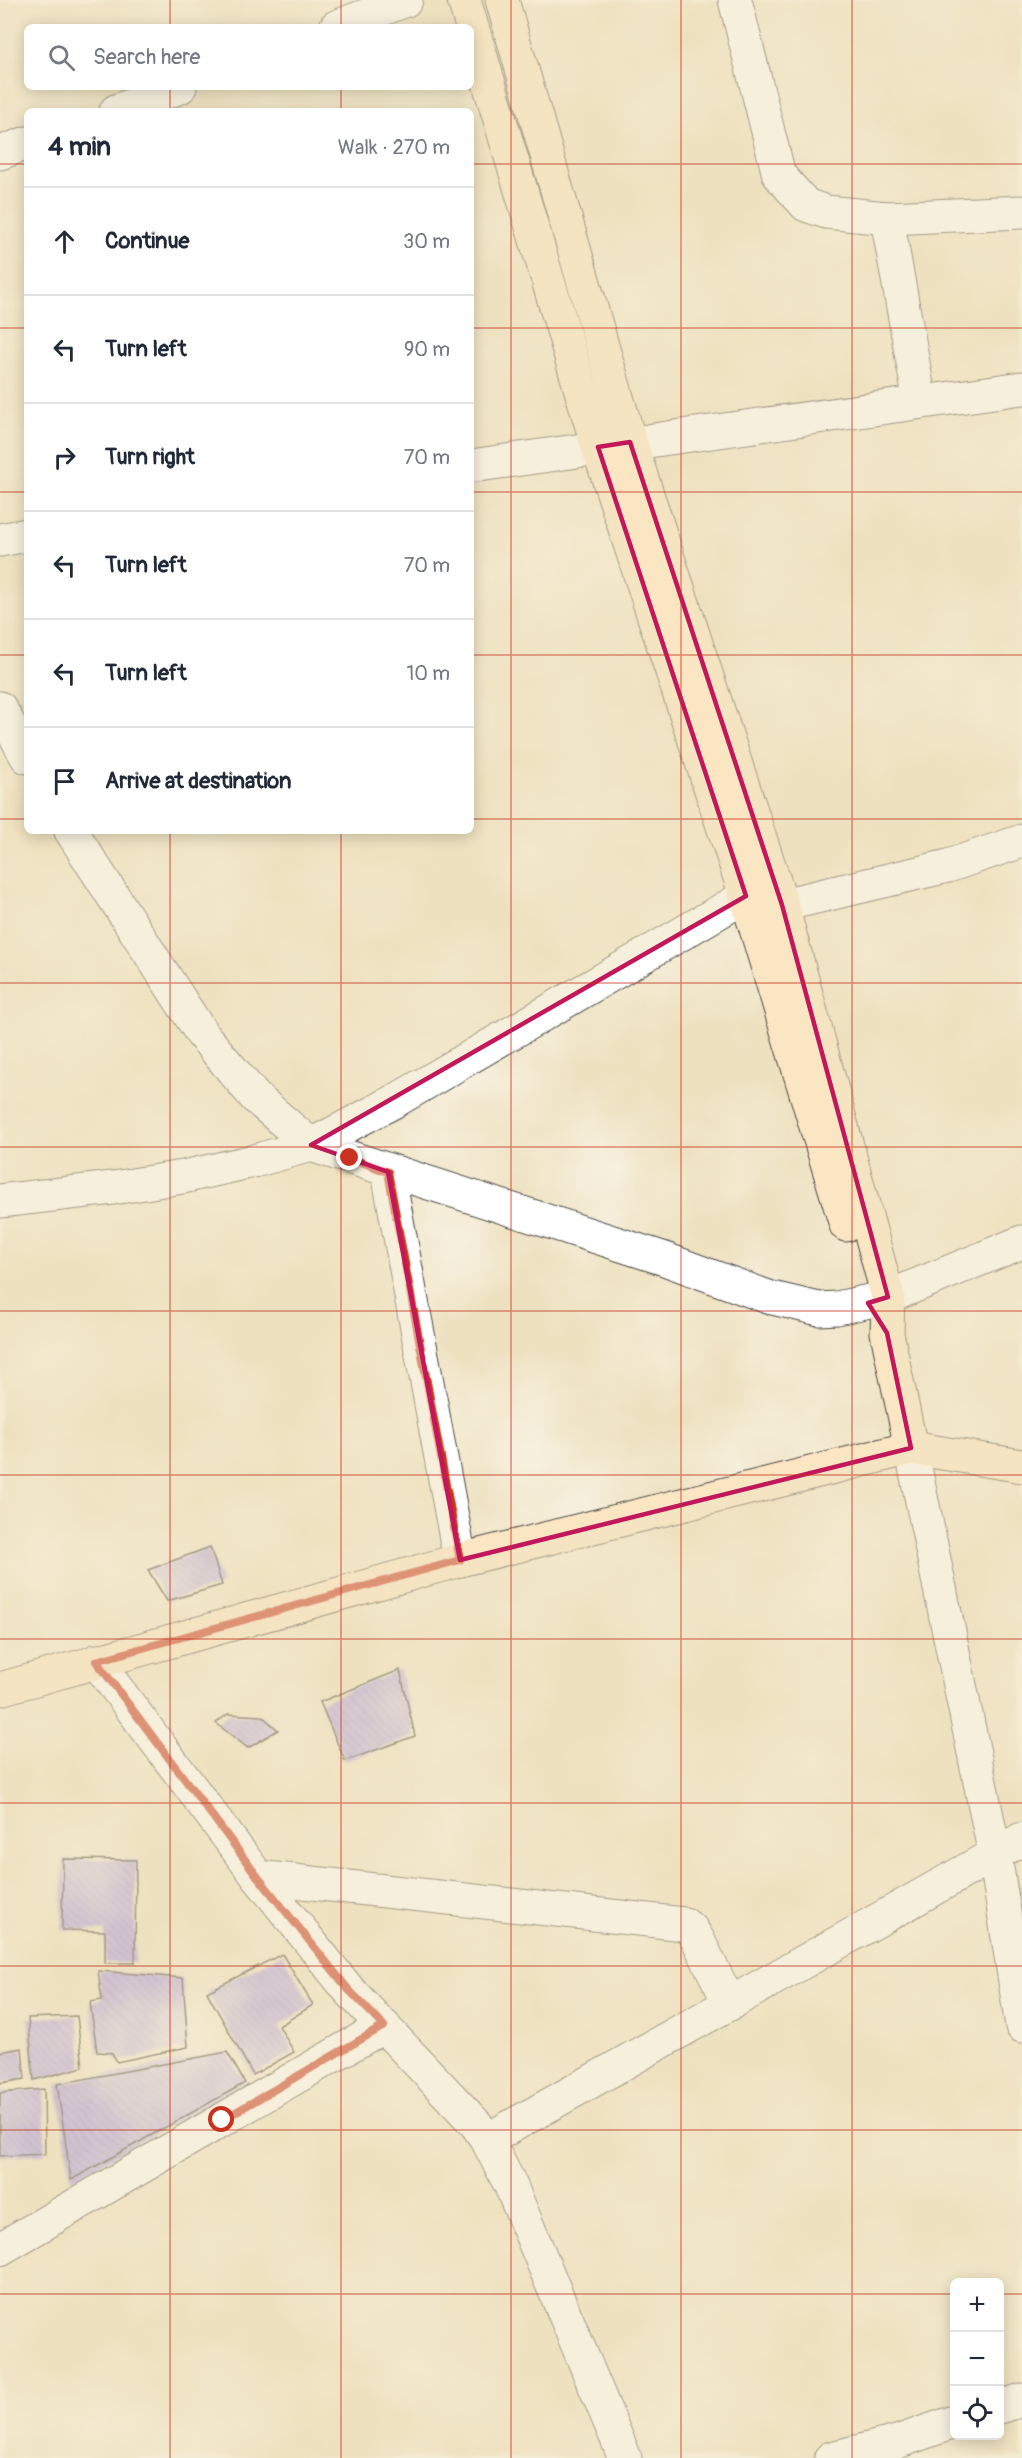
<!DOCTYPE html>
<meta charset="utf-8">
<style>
body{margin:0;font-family:Pangolin,sans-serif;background:#f2f2f3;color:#1f2937}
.controls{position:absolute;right:18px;bottom:18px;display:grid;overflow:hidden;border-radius:9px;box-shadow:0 3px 15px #0003}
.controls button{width:54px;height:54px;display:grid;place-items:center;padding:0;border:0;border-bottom:2px solid #e0e1e3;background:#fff;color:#1f2937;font:30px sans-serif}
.stop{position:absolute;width:18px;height:18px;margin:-14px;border:4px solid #c8321e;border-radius:50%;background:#fff}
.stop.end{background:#c8321e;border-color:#fff;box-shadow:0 2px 6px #0008}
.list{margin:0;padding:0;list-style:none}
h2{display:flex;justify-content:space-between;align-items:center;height:78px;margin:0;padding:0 24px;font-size:26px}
h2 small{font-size:20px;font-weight:400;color:#747a83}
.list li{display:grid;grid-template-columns:39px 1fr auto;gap:18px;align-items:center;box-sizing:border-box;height:108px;padding:0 24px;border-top:2px solid #e0e1e3}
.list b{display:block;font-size:22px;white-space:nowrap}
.list em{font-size:20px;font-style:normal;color:#747a83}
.icon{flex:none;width:33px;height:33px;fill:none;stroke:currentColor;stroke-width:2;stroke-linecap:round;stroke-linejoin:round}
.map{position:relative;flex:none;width:1022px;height:2458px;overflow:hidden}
.search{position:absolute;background:#fff;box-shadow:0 3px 15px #0003;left:24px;top:24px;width:450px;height:66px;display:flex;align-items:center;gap:15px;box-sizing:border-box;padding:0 21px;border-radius:9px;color:#747a83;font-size:22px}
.panel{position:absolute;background:#fff;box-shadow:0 3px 15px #0003;left:24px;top:108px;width:450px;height:726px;border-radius:9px}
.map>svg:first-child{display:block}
.building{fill:url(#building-back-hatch)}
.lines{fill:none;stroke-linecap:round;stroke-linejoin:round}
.street-casing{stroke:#484641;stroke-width:35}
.secondary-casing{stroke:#484641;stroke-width:35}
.street{stroke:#fff;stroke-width:33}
.secondary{stroke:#fbe6c4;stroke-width:33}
.route{stroke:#c8321e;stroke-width:8}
.marked{fill:none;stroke:#c2185b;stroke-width:4.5;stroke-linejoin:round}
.grid{fill:none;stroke:#c8321e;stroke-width:1.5;stroke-opacity:0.55}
</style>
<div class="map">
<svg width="1022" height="2458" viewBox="0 0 1022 2458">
<defs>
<pattern id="building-back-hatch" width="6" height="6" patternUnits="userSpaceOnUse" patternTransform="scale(1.5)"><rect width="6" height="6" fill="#ac9ce7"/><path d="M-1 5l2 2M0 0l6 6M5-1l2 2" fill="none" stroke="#8c7fbb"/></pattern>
</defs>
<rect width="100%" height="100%" fill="#fbf7ec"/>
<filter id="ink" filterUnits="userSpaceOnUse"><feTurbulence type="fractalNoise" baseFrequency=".0167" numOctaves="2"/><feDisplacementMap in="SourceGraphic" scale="12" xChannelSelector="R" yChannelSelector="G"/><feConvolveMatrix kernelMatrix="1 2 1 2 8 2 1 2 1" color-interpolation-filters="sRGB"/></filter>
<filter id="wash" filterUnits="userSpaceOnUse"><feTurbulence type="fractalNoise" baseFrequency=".008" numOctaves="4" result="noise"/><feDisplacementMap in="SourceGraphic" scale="24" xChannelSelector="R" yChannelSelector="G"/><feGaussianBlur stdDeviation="1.35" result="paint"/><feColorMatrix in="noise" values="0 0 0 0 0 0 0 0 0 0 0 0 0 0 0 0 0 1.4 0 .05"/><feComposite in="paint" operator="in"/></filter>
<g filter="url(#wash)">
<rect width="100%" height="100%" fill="#eee1c0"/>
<g id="blocks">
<!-- building -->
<g class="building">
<path d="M210,1547L222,1585L167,1601L148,1570Z"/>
<path d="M400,1670L415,1736L345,1761L320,1702Z"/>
<path d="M228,1714L262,1716L278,1730L248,1748L216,1723Z"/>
<path d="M63,1859L136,1860L135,1963H105V1931L62,1930Z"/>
<path d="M282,1954L313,2005L279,2026L294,2052L253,2075L207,1992Z"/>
<path d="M98,1971L183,1978L188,2047L117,2062L112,2053L97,2052L90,2002L102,2000Z"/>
<path d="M77,2016L83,2067L34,2080L28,2018Z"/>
<path d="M22,2048L25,2079L0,2083V2052Z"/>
<path d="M227,2052L245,2083L71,2180L57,2084Z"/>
<path d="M44,2089L45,2154L0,2156V2093Z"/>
</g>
</g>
</g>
<g filter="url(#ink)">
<use href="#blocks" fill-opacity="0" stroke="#484641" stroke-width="1.5"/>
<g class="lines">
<!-- street casing -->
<g class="street-casing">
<g id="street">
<path d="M735,0L779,175L806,205L826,212L887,218L1022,212"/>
<path d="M336,27L406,0"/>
<path d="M116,111L180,87"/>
<path d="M0,153L27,143"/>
<path d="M887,218L920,402"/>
<path d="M471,466L1022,388"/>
<path d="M0,540L27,535"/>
<path d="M0,708L27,757"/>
<path d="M71,831L202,1034L255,1097L311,1145L662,1258L768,1297L819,1309L837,1308L888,1297L1022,1242"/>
<path d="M782,905L948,866L1022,841"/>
<path d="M388,1172L460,1560"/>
<path d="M0,1201L113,1188L183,1177L254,1161L311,1145L395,1101L746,896"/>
<path d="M911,1448L995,1855L1022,2026"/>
<path d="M96,1661L258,1877L348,1989L476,2124L487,2140L510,2184L625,2458"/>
<path d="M258,1877L684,1924L692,1930L697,1938L730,2004"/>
<path d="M487,2140L1022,1839"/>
<path d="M0,2249L384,2026"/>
<path d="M1000,2407L1022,2400"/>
<path d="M831,2458L897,2442L954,2422"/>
</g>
</g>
<!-- secondary casing -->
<g class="secondary-casing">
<g id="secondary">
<path d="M464,0L598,447L746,896L846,1225"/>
<path d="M502,0L630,442L782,905L888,1297L887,1333L911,1448"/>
<path d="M0,1689L460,1560L911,1448L1022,1466"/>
</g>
</g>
<!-- street -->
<use href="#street" class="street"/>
<!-- secondary -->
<use href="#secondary" class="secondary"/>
</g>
</g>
<g class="lines" filter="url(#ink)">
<!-- route -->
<path class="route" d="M222,2120L384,2026L348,1989L258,1877L96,1661L460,1560L388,1172L350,1158"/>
</g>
<!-- marked area -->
<path d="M0 0H1022V2458H0ZM630,442L782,905L888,1297L868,1303L887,1333L911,1448L460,1560L388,1172L311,1145L746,896L598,447Z" fill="#eee1c0" fill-opacity=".55" fill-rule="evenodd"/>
<path class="marked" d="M630,442L782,905L888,1297L868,1303L887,1333L911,1448L460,1560L388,1172L311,1145L746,896L598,447Z"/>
<!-- grid -->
<path class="grid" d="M170,0V27M341,0V27M511,0V2458M681,0V2458M852,0V2458M170,87V111M341,87V111M0,164H27M471,164H1022M0,328H27M471,328H1022M0,492H27M471,492H1022M0,655H27M471,655H1022M0,819H27M471,819H1022M170,831V2458M341,831V2458M0,983H1022M0,1147H1022M0,1311H1022M0,1475H1022M0,1639H1022M0,1803H1022M0,1966H1022M0,2130H1022M0,2294H954M1000,2294H1022"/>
</svg>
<div class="controls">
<button>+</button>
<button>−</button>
<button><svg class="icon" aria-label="locate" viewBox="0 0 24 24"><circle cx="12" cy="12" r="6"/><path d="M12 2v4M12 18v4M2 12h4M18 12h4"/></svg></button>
</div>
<div class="stop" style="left:222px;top:2120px"></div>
<div class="stop end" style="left:350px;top:1158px"></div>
<div class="search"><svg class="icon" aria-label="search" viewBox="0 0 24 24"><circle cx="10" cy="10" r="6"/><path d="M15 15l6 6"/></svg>Search here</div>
<section class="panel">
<h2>4 min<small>Walk · 270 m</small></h2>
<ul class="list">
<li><svg class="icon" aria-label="ahead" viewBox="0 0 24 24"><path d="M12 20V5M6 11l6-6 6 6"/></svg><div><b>Continue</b></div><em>30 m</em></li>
<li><svg class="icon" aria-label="left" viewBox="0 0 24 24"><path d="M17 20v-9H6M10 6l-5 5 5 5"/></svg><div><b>Turn left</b></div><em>90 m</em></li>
<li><svg class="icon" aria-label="right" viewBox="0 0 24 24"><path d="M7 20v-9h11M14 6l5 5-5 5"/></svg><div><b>Turn right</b></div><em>70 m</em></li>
<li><svg class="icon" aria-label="left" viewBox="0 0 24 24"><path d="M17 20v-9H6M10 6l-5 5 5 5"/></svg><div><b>Turn left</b></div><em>70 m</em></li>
<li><svg class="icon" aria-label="left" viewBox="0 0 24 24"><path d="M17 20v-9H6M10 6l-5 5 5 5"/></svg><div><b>Turn left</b></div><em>10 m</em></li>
<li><svg class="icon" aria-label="arrive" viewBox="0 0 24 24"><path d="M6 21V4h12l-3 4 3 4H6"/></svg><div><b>Arrive at destination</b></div></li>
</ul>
</section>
</div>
